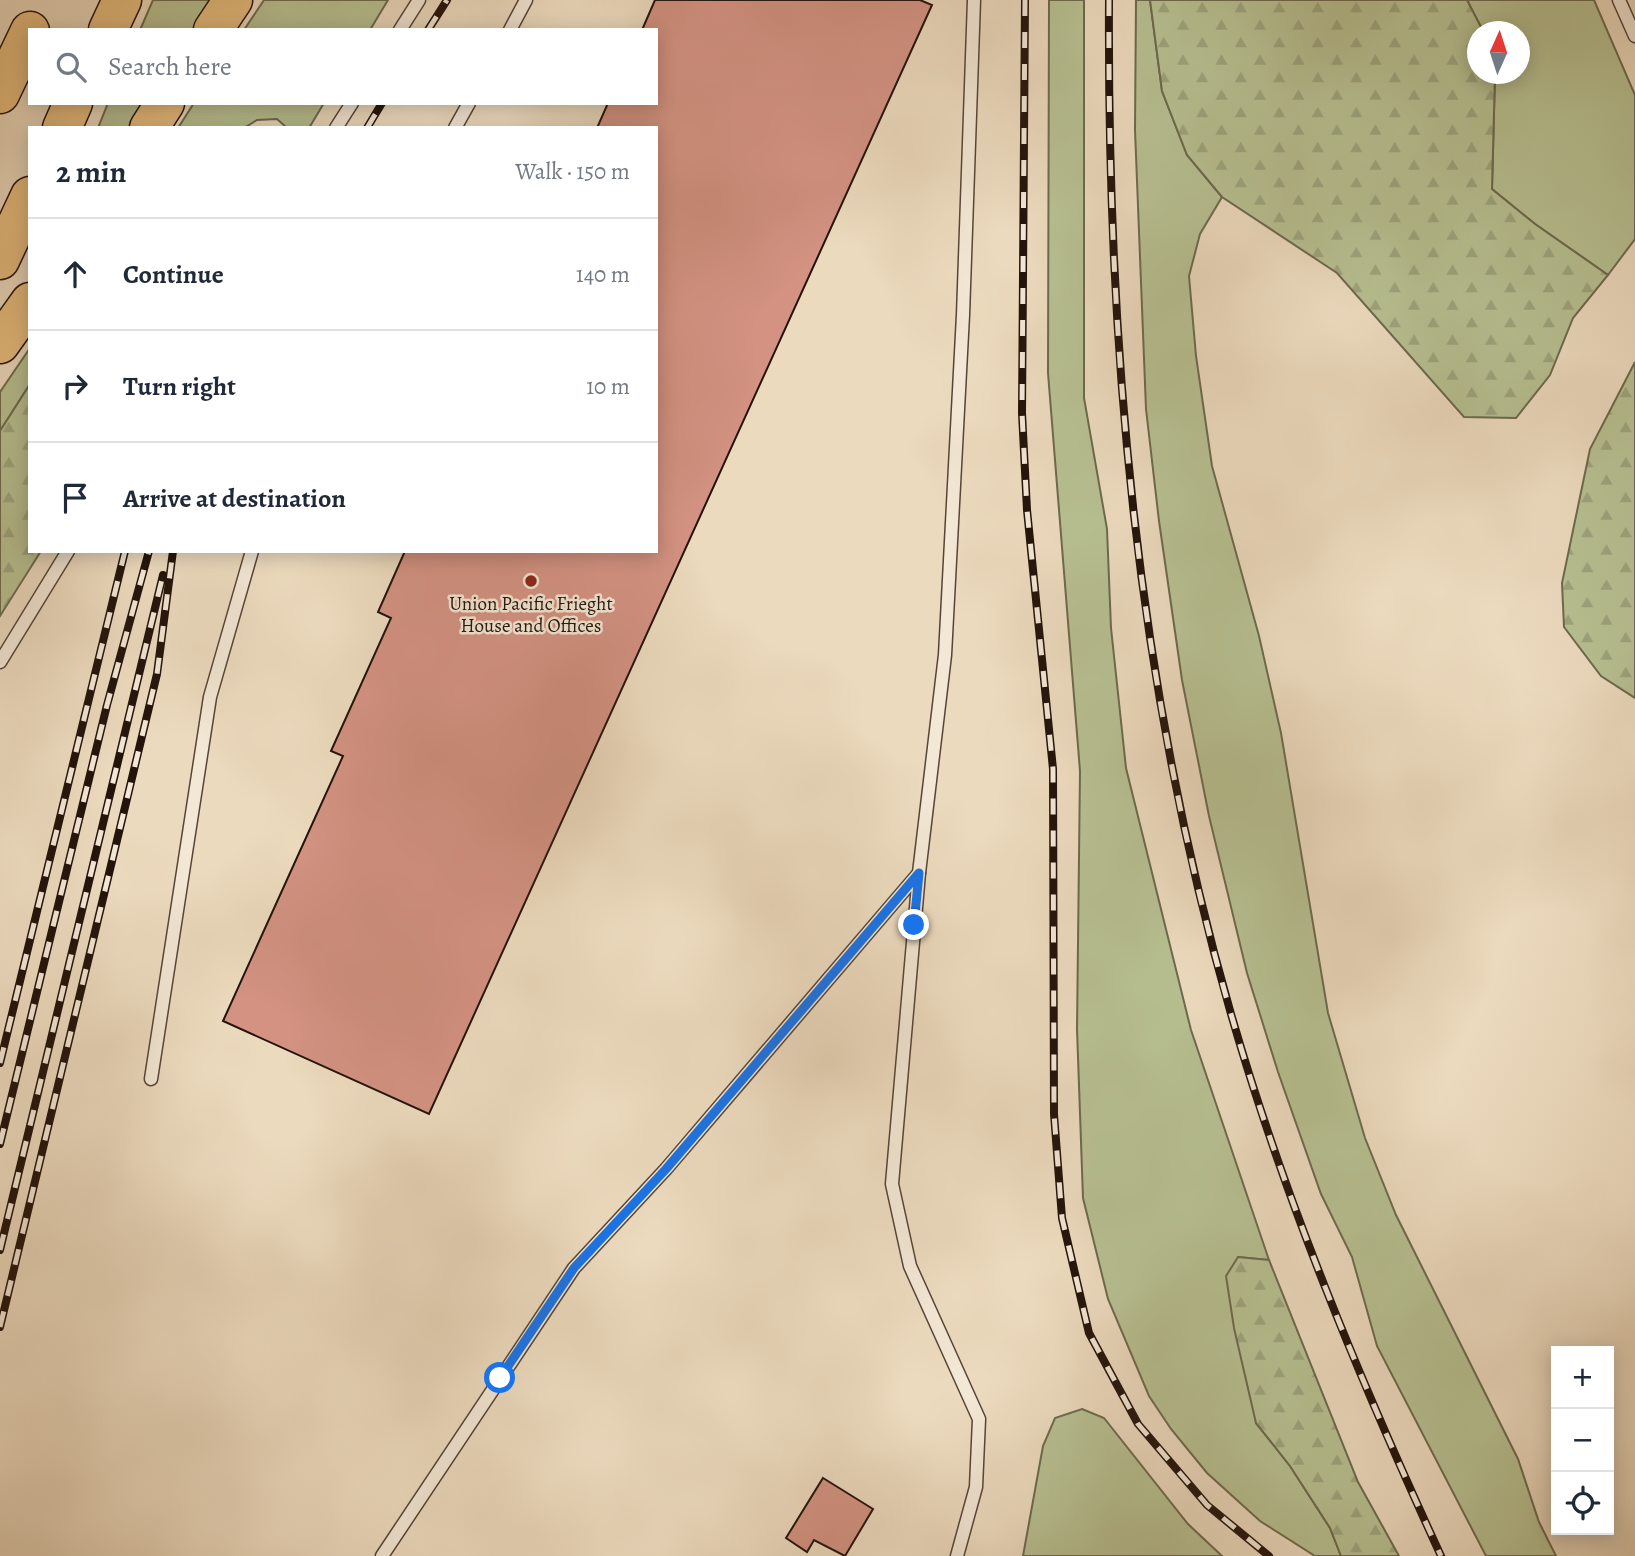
<!DOCTYPE html>
<meta charset="utf-8">
<style>
body{margin:0;font-family:Alegreya,serif;background:#f2f2f3;color:#1f2937}
.controls{position:absolute;right:21px;bottom:21px;display:grid;overflow:hidden;border-radius:0px;box-shadow:0 4px 18px #0003}
.controls button{width:63px;height:63px;display:grid;place-items:center;padding:0;border:0;border-bottom:2px solid #e0e1e3;background:#fff;color:#1f2937;font:35px sans-serif}
.compass{position:absolute;left:1467px;top:21px;width:63px;height:63px;border-radius:50%;background:#fff;box-shadow:0 4px 18px #0003;rotate:3deg}
.stop{position:absolute;width:21px;height:21px;margin:-16px;border:5px solid #1a73e8;border-radius:50%;background:#fff}
.stop.end{background:#1a73e8;border-color:#fff;box-shadow:0 2px 7px #0008}
.list{margin:0;padding:0;list-style:none}
h2{display:flex;justify-content:space-between;align-items:center;height:91px;margin:0;padding:0 28px;font-size:30px}
h2 small{font-size:23px;font-weight:400;color:#747a83}
.list li{display:grid;grid-template-columns:46px 1fr auto;gap:21px;align-items:center;box-sizing:border-box;height:112px;padding:0 28px;border-top:2px solid #e0e1e3}
.list b{display:block;font-size:26px;white-space:nowrap}
.list em{font-size:23px;font-style:normal;color:#747a83}
.icon{flex:none;width:38px;height:38px;fill:none;stroke:currentColor;stroke-width:2;stroke-linecap:round;stroke-linejoin:round}
.map{position:relative;flex:none;width:1635px;height:1556px;overflow:hidden}
.search{position:absolute;background:#fff;box-shadow:0 4px 18px #0003;left:28px;top:28px;width:630px;height:77px;display:flex;align-items:center;gap:18px;box-sizing:border-box;padding:0 24px;border-radius:0px;color:#747a83;font-size:26px}
.panel{position:absolute;background:#fff;box-shadow:0 4px 18px #0003;left:28px;top:126px;width:630px;height:427px;border-radius:0px}
.map>svg:first-child{display:block}
.grass{fill:#b7c092;stroke:#6d6a4e;stroke-width:2}
.forest{fill:url(#forest-firs);stroke:#6d6a4e;stroke-width:2}
.building{fill:#d39282;stroke:#23130b;stroke-width:2}
.lines{fill:none;stroke-linecap:round;stroke-linejoin:round}
.service-casing{stroke:#554538;stroke-width:15}
.motorway-casing{stroke:#23130b;stroke-width:41}
.service{stroke:#f3e7d5;stroke-width:12}
.motorway{stroke:#e6bd7f;stroke-width:38}
.rail-casing{stroke:#23130b;stroke-width:8}
.rail{stroke:#f3e7d5;stroke-width:5;stroke-dasharray:16;stroke-linecap:butt}
.route{stroke:#1a73e8;stroke-width:9}
.poi-dot{fill:#8f2418;stroke:#f3e7d5;stroke-width:2.5}
.labels{text-anchor:middle;stroke-width:5;stroke-linejoin:round;paint-order:stroke}
.poi-label{font-size:19px;fill:#23130b;stroke:#f3e7d5}
</style>
<div class="map">
<svg width="1635" height="1556" viewBox="0 0 1635 1556">
<defs>
<pattern id="forest-firs" width="22" height="20" patternUnits="userSpaceOnUse" patternTransform="scale(1.75)"><rect width="22" height="20" fill="#b7c092"/><path d="M5 1l3.5 6h-7zM16 11l3.5 6h-7z" fill="#9da47d"/></pattern>
</defs>
<rect width="100%" height="100%" fill="#ecdabe"/>
<filter id="stains"><feTurbulence type="fractalNoise" baseFrequency=".00286" numOctaves="4"/><feColorMatrix values="0 0 0 0 .2 0 0 0 0 .09 0 0 0 0 .02 0 0 0 .5 -.17"/></filter>
<radialGradient id="worn" r=".72"><stop offset=".6" stop-color="#630" stop-opacity="0"/><stop offset="1" stop-color="#630" stop-opacity=".3"/></radialGradient>
<!-- grass -->
<g class="grass">
<path d="M153,0H218L197,30H140Z"/>
<path d="M264,0H388L370,30H244Z"/>
<path d="M1049,0H1084V398L1107,529L1111,628L1126,768L1191,1030L1269,1260L1238,1257L1256,1423L1290,1466L1330,1528L1341,1556H1315L1260,1521L1207,1473L1171,1429L1149,1396L1108,1299L1083,1198L1077,1029L1080,771L1048,373Z"/>
<path d="M1136,0H1150L1162,91L1187,155L1222,197L1200,234L1189,276L1196,356L1212,466L1259,636L1281,733L1328,1013L1365,1138L1396,1215L1518,1459L1539,1522L1556,1556H1486L1377,1346L1352,1257L1321,1194L1278,1072L1247,973L1209,816L1182,680L1159,521L1146,409L1135,130Z"/>
<path d="M1467,0H1594L1635,95V239L1608,275L1535,224L1492,189L1495,74H1520V32L1483,31Z"/>
<path d="M108,103H146L129,128H98Z"/>
<path d="M194,103H324L309,128H287L277,119L257,120L244,128H178Z"/>
<path d="M30,348V384L0,431V392Z"/>
<path d="M1082,1409L1104,1418L1188,1524L1222,1556H1023L1043,1446L1055,1418Z"/>
</g>
<!-- forest -->
<g class="forest">
<path d="M1150,0H1467L1483,31L1478,32V74H1495L1492,189L1535,224L1608,275L1573,318L1550,375L1516,418L1464,417L1337,273L1222,197L1187,155L1162,91Z"/>
<path d="M1635,362V698L1601,676L1564,627L1562,583L1590,449Z"/>
<path d="M30,384V551H41L0,616V431Z"/>
<path d="M1238,1257L1269,1260L1358,1482L1399,1556H1341L1330,1528L1290,1466L1256,1423L1234,1328L1226,1276Z"/>
</g>
<!-- building -->
<g class="building">
<path d="M655,0H920L932,5L429,1114L223,1021L343,756L331,751L391,618L378,612L405,551H656V128H597L608,103H656V30H642Z"/>
<path d="M823,1478L873,1509L845,1556L814,1540L807,1552L786,1538Z"/>
</g>
<g class="lines">
<!-- service casing -->
<g class="service-casing">
<g id="service">
<path d="M1619,0L1635,36"/>
<path d="M400,30L419,0"/>
<path d="M510,30L526,0"/>
<path d="M336,128L352,103"/>
<path d="M455,128L469,103"/>
<path d="M0,662L68,551"/>
<path d="M919,873L945,655L963,315L974,0"/>
<path d="M151,1079L210,697L252,551"/>
<path d="M382,1556L574,1268L666,1169L919,873L892,1184L910,1266L979,1419L976,1487L957,1556"/>
</g>
</g>
<!-- motorway casing -->
<g class="motorway-casing">
<g id="motorway">
<path d="M108,30L122,0"/>
<path d="M213,30L233,0"/>
<path d="M0,94L30,31"/>
<path d="M62,128L73,103"/>
<path d="M149,128L165,103"/>
<path d="M0,260L30,196"/>
<path d="M0,344L30,302"/>
</g>
</g>
<!-- service -->
<use href="#service" class="service"/>
<!-- motorway -->
<use href="#motorway" class="motorway"/>
<!-- rail casing -->
<g class="rail-casing">
<g id="rail">
<path d="M1025,0L1022,413L1027,510L1053,769L1054,1114L1062,1218L1089,1333L1138,1424L1207,1505L1269,1556"/>
<path d="M1109,0C1107,343 1136,684 1231,1014C1285,1201 1360,1380 1441,1556"/>
<path d="M428,30L447,0"/>
<path d="M367,128L382,103"/>
<path d="M0,1063L125,551"/>
<path d="M0,1144L107,705L149,551"/>
<path d="M0,1250L163,575"/>
<path d="M0,1327L157,674L173,551"/>
</g>
</g>
<!-- rail -->
<use href="#rail" class="rail"/>
</g>
<g class="lines">
<!-- route -->
<path class="route" d="M500,1378L574,1268L666,1169L919,873L914,925"/>
</g>
<!-- markers -->
<circle class="poi-dot" cx="531" cy="581" r="7"/>
<g class="labels">
<!-- poi labels -->
<g class="poi-label">
<text x="531" y="610">Union Pacific Frieght<tspan x="531" dy="22">House and Offices</tspan></text>
</g>
</g>
<rect width="100%" height="100%" filter="url(#stains)"/>
<rect width="100%" height="100%" fill="url(#worn)"/>
</svg>
<div class="controls">
<button>+</button>
<button>−</button>
<button><svg class="icon" aria-label="locate" viewBox="0 0 24 24"><circle cx="12" cy="12" r="6"/><path d="M12 2v4M12 18v4M2 12h4M18 12h4"/></svg></button>
</div>
<svg class="compass" viewBox="-18 -18 36 36"><path d="M0-13l5 13h-10z" fill="#e53935"/><path d="M0 13l5-13h-10z" fill="#747a83"/></svg>
<div class="stop" style="left:500px;top:1378px"></div>
<div class="stop end" style="left:914px;top:925px"></div>
<div class="search"><svg class="icon" aria-label="search" viewBox="0 0 24 24"><circle cx="10" cy="10" r="6"/><path d="M15 15l6 6"/></svg>Search here</div>
<section class="panel">
<h2>2 min<small>Walk · 150 m</small></h2>
<ul class="list">
<li><svg class="icon" aria-label="ahead" viewBox="0 0 24 24"><path d="M12 20V5M6 11l6-6 6 6"/></svg><div><b>Continue</b></div><em>140 m</em></li>
<li><svg class="icon" aria-label="right" viewBox="0 0 24 24"><path d="M7 20v-9h11M14 6l5 5-5 5"/></svg><div><b>Turn right</b></div><em>10 m</em></li>
<li><svg class="icon" aria-label="arrive" viewBox="0 0 24 24"><path d="M6 21V4h12l-3 4 3 4H6"/></svg><div><b>Arrive at destination</b></div></li>
</ul>
</section>
</div>
